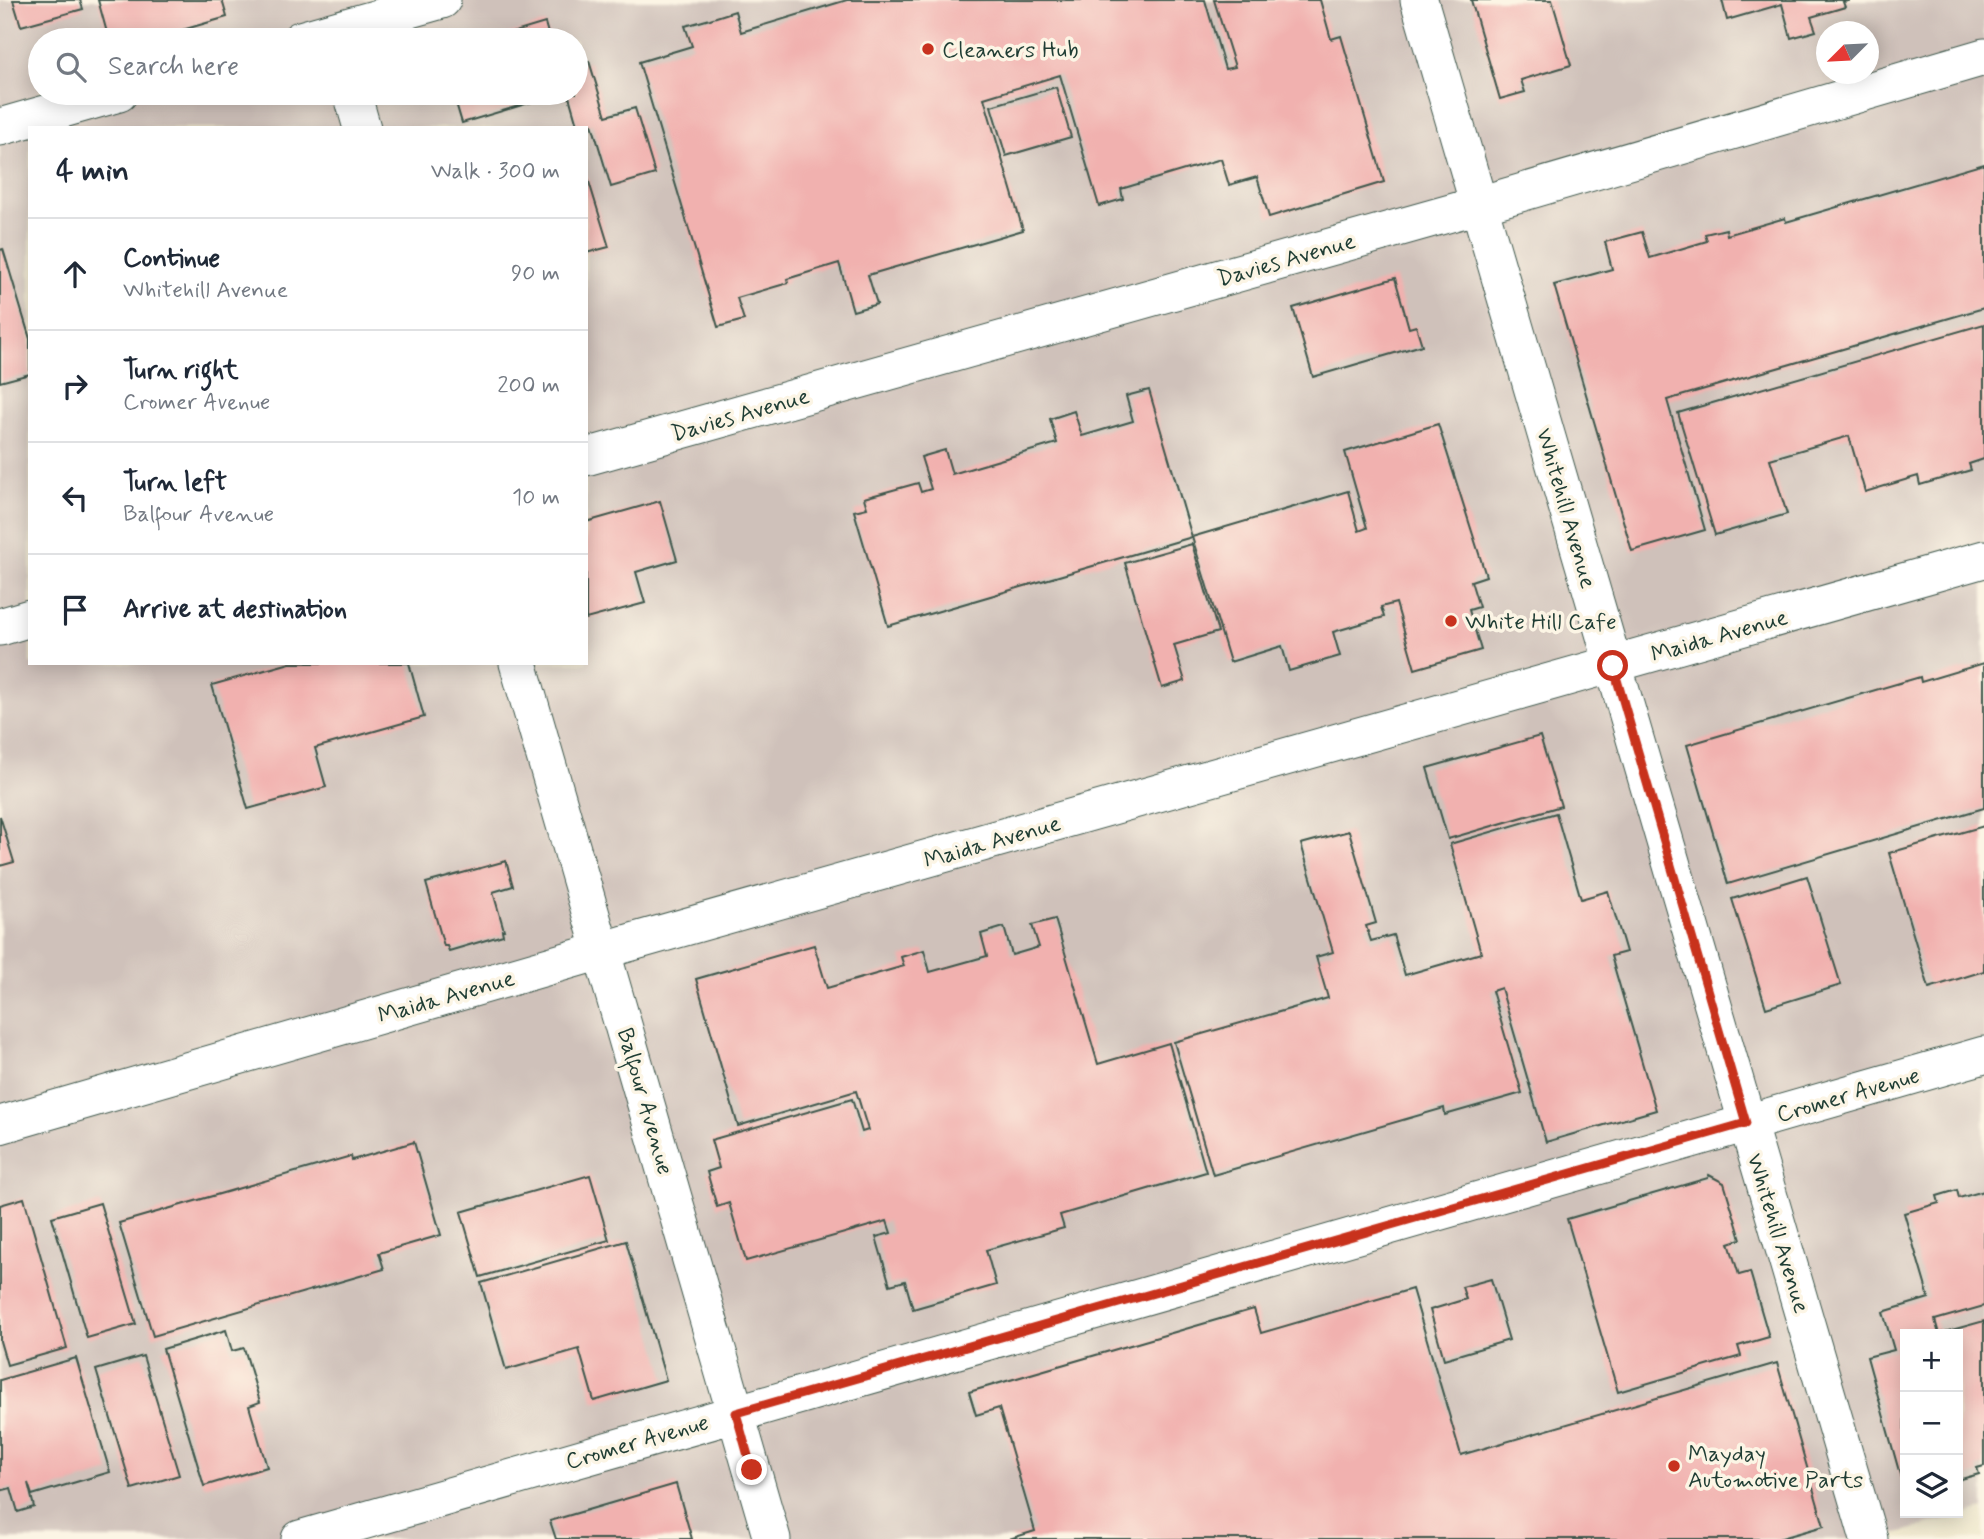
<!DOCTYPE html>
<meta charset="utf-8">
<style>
body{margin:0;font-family:Mynerve,sans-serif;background:#f6f6f7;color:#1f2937}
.controls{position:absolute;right:21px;bottom:21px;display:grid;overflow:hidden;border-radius:0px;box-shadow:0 4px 18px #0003}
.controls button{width:63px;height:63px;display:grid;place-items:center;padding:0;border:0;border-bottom:2px solid #e0e1e3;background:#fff;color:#1f2937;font:35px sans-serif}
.compass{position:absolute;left:1816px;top:21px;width:63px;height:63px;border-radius:50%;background:#fff;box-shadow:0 4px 18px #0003;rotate:246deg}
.stop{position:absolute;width:21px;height:21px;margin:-16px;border:5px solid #c8321e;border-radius:50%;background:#fff}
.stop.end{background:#c8321e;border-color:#fff;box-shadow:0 2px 7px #0008}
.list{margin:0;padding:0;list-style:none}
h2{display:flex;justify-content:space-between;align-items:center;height:91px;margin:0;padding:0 28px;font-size:30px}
h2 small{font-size:23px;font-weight:400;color:#747a83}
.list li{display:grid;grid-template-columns:46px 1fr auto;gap:21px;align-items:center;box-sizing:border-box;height:112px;padding:0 28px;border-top:2px solid #e0e1e3}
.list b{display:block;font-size:26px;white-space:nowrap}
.list p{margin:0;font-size:23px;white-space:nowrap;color:#747a83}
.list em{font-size:23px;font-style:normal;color:#747a83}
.icon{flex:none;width:38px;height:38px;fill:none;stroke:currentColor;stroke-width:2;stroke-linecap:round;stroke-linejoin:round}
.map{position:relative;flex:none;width:1984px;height:1539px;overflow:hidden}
.search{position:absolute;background:#fff;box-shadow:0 4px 18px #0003;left:28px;top:28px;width:560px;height:77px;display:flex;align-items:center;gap:18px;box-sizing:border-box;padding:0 24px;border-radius:38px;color:#747a83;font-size:26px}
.panel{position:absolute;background:#fff;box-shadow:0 4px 18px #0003;left:28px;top:126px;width:560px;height:539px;border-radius:0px}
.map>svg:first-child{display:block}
.industrial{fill:#cfc1ba;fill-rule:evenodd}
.building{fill:#f1b1af}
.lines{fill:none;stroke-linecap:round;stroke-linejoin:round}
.minor-casing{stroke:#3e574b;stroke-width:39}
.minor{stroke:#fff;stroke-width:37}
.route{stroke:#c8321e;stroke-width:9}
.poi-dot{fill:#c8321e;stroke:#fcf5e5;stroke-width:2.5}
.labels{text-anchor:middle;stroke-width:7;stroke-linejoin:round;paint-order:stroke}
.poi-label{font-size:23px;fill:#1f3d34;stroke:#fcf5e5;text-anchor:start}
.street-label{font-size:23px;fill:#1f3d34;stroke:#fcf5e5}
</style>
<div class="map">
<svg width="1984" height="1539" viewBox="0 0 1984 1539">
<rect width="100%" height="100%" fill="#fcf5e5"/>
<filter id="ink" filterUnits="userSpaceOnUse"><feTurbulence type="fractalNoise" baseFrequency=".0143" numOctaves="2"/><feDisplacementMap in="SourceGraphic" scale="14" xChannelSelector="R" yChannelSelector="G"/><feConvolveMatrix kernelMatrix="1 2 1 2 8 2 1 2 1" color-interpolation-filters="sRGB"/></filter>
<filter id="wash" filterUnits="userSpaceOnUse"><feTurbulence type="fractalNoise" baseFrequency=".00686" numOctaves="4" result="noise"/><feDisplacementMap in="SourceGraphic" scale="28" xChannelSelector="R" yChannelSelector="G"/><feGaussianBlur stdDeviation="1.57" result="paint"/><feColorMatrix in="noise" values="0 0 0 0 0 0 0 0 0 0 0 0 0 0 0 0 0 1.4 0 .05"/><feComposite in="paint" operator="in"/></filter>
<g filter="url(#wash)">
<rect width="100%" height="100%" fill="#f0e9ce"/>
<!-- industrial -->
<path class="industrial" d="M0,0H1984V1509L1877,1539H0ZM1826,32H1868V74H1826ZM40,40H576V93H40ZM30,128H586V663H30ZM1905,1334H1958V1513H1905Z"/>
<g id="blocks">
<!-- building -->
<g class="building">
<path d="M13,0H80L83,9L21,26Z"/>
<path d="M98,0H222L227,17L148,40H109Z"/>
<path d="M847,0H1205L1225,69L1235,67L1214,0H1320L1331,39L1341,36L1384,182L1269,217L1257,177L1229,185L1221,159L1121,189L1123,199L1099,206L1060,75L984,98L1023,230L868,275L877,304L853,311L839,263L787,279L788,283L737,298L744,320L718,327L639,62L692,46L685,26L710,19L735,11L741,32Z"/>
<path d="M1471,0H1552L1571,65L1521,80L1525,92L1500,99Z"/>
<path d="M1722,0H1849V1L1843,2L1845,7L1811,17L1816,31L1791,38L1782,4L1727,20Z"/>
<path d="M545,23L550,40H488Z"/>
<path d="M589,61L606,116L635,108L655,174L611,187L592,124L578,128L568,93H576V65Z"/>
<path d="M1056,87L1071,137L1006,156L991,106Z"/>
<path d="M453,93H562L462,123Z"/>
<path d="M1984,164V308L1667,400L1705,530L1632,551L1554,285L1612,269L1605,242L1642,232L1650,258L1707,241L1705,234L1726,229L1727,235L1785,218L1786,222Z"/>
<path d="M586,172L609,247L586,253Z"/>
<path d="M3,249L30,339V374L0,382V250Z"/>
<path d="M1395,278L1409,328L1416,326L1422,345L1313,377L1293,308Z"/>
<path d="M1984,324V459L1969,464L1971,470L1920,485L1918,476L1865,492L1849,436L1770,459L1787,514L1715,535L1678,413Z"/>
<path d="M1149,390L1192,537L888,626L854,511L867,508L864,498L918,483L921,492L931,489L921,457L945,450L952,474L1057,443L1050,419L1074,411L1082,436L1133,421L1126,396Z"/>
<path d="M1438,424L1486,576L1471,581L1479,607L1469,610L1481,650L1415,669L1396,603L1381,607L1384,617L1333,632L1340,656L1289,671L1282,646L1230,662L1192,537L1348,491L1359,531L1367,528L1345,452Z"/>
<path d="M660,501L677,560L636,572L645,603L586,619V522Z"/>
<path d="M1192,544L1218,632L1174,645L1185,681L1162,688L1125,563Z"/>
<path d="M290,663H409L424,717L315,748L326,787L248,809L212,685Z"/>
<path d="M1984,663V808L1728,884L1687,745L1920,677L1921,682Z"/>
<path d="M1540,736L1561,806L1448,839L1427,768Z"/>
<path d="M1556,813L1581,899L1608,891L1626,952L1611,956L1656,1110L1546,1142L1501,988L1492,991L1522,1093L1445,1115L1444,1108L1213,1175L1174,1042L1328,998L1316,957L1333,952L1301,844L1349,831L1376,923L1366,926L1371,941L1393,935L1405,975L1481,953L1450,844Z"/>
<path d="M0,816L14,862L0,866Z"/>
<path d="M1984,826V971L1929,988L1889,853Z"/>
<path d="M506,861L513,886L493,892L504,930H502L503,935L449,951L447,946H444L426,883Z"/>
<path d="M1807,876L1841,985L1766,1008L1732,899Z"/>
<path d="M1055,919L1098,1064L1169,1043L1206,1172L1060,1215L1064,1228L986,1250L996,1285L913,1309L905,1281L890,1285L876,1237L891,1233L887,1221L746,1261L729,1203L717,1207L707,1172L719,1168L711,1140L852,1099L862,1132L868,1130L856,1091L738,1126L696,979L814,945L827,988L904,966L901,957L924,950L930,972L987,956L981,934L1004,927L1012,955L1039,947L1032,925Z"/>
<path d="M414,1142L441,1235L379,1253L384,1269L153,1336L119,1223L351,1156L352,1160Z"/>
<path d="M590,1175L609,1240L480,1277L461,1212Z"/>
<path d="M1709,1175L1724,1183L1741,1239L1729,1243L1739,1275L1750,1272L1769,1337L1738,1346L1741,1356L1618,1392L1567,1219L1708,1178Z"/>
<path d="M1957,1190L1959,1198L1984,1191V1306L1935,1320L1939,1334H1905L1904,1489L1867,1357L1894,1350L1883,1312L1929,1298L1904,1213L1939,1203L1937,1196Z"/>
<path d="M24,1198L67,1348L7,1365L0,1341V1205Z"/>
<path d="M100,1203L136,1324L87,1338L52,1217Z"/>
<path d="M626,1241L666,1380L594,1401L579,1349L506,1370L481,1283Z"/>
<path d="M1491,1279L1509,1340L1444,1359L1430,1310L1466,1299L1462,1287Z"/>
<path d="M1412,1289L1461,1455L1777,1363L1824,1526L1778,1539H1009L1035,1531L999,1408L976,1415L969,1392L1254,1309L1261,1333Z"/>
<path d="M1984,1321V1466L1977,1468L1979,1474L1958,1480V1334L1941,1333Z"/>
<path d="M226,1330L232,1351L244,1348L260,1402L249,1406L267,1467L204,1486L163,1349Z"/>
<path d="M143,1356L179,1475L132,1489L96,1370Z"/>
<path d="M76,1358L110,1472L32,1495L28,1483L34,1507L18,1512L11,1488L0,1491V1380Z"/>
<path d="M676,1484L692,1539H556L550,1521Z"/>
</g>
</g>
</g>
<g filter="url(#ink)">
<use href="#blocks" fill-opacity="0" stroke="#3e574b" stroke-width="2"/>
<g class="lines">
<!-- minor casing -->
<g class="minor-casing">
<g id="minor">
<path d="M1419,0L1869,1539"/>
<path d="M300,40L442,0"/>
<path d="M352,93L362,128"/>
<path d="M0,127L119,93"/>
<path d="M586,457L1479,205L1984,57"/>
<path d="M0,627L30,618"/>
<path d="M518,663L772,1539"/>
<path d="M0,1125L625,944L1984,559"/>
<path d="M300,1539L1984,1055"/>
</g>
</g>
<!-- minor -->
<use href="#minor" class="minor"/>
</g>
</g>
<g class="lines" filter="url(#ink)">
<!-- route -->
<path class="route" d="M752,1470L736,1413L1746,1123L1613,666"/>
</g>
<!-- markers -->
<g class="poi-dot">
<circle cx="928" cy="49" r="7"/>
<circle cx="1451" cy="621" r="7"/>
<circle cx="1674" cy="1466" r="7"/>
</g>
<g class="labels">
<!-- poi labels -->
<g class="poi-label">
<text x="942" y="57">Cleaners Hub</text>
<text x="1465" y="629">White Hill Cafe</text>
<text x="1688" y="1461">Mayday<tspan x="1688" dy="26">Automotive Parts</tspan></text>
</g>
<!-- street labels -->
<g class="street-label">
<text transform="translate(1286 259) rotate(-16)" y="8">Davies Avenue</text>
<text transform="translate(740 414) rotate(-16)" y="8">Davies Avenue</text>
<text transform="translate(1567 508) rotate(74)" y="8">Whitehill Avenue</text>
<text transform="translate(1719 635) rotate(-16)" y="8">Maida Avenue</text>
<text transform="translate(992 841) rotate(-16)" y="8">Maida Avenue</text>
<text transform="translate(446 996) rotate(-16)" y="8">Maida Avenue</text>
<text transform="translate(1848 1094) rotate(-16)" y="8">Cromer Avenue</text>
<text transform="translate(646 1101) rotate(74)" y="8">Balfour Avenue</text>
<text transform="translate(1779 1233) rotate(73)" y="8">Whitehill Avenue</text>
<text transform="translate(637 1441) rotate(-16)" y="8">Cromer Avenue</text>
</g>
</g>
</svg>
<div class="controls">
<button>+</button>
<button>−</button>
<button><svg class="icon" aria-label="layers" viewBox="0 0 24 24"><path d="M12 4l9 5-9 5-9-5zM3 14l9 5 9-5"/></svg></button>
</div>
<svg class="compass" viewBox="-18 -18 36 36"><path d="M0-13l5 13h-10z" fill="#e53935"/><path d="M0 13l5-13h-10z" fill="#747a83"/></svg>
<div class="stop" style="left:1613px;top:666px"></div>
<div class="stop end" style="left:752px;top:1470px"></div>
<div class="search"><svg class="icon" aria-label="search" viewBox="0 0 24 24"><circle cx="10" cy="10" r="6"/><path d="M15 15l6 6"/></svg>Search here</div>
<section class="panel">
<h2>4 min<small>Walk · 300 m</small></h2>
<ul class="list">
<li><svg class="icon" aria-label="ahead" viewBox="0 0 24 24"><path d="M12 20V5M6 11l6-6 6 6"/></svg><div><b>Continue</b><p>Whitehill Avenue</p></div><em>90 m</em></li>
<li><svg class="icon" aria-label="right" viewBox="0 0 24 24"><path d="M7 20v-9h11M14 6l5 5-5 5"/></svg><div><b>Turn right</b><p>Cromer Avenue</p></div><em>200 m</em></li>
<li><svg class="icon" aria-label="left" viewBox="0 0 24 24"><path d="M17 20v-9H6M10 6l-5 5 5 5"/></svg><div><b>Turn left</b><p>Balfour Avenue</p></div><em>10 m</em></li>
<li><svg class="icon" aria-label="arrive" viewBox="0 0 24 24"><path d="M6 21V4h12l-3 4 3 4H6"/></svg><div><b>Arrive at destination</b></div></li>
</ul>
</section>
</div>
